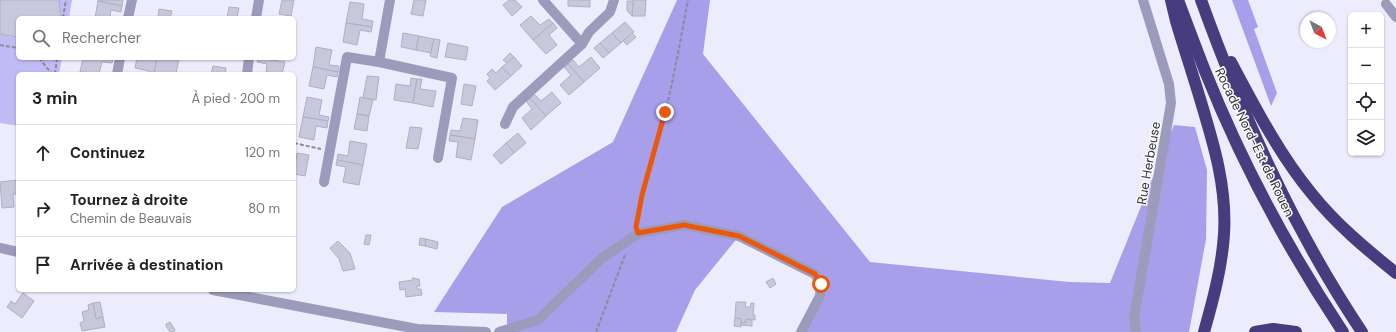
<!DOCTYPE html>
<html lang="fr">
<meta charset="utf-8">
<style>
body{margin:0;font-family:"DM Sans",sans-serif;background:#f6f6f6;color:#222}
.controls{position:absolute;right:12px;top:12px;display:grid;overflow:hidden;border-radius:6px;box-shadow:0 1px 3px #0004}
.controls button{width:36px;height:36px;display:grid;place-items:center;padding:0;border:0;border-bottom:1px solid #e0e0e0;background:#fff;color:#222;font:20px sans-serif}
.compass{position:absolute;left:1300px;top:12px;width:36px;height:36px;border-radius:50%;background:#fff;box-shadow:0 1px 3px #0004;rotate:138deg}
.stop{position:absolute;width:12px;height:12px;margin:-9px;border:3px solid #ea580c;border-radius:50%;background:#fff}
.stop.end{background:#ea580c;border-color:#fff;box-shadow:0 1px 4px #0008}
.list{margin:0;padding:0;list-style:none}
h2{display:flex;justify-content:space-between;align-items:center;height:52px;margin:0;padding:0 16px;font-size:17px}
h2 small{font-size:13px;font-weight:400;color:#767676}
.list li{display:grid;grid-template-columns:26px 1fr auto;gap:12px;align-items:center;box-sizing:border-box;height:56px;padding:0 16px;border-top:1px solid #e0e0e0}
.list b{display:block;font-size:15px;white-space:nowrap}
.list p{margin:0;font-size:13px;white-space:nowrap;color:#767676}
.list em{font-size:13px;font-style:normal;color:#767676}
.icon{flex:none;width:22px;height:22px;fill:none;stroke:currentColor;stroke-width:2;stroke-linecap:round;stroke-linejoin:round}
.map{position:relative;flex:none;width:1396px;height:332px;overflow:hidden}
.search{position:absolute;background:#fff;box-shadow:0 1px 3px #0004;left:16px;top:16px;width:280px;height:44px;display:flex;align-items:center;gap:10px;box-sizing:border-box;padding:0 14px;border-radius:6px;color:#767676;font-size:15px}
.panel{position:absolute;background:#fff;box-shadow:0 1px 3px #0004;left:16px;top:72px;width:280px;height:220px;border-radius:6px}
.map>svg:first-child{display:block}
.green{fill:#c0bbf5}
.forest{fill:#a79fea}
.building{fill:#c8c7db;stroke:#b0afc3}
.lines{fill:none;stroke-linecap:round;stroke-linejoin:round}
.path{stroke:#8b8a96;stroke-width:2;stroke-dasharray:4 2;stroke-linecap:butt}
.minor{stroke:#9d9bbc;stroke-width:10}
.highway{stroke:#473c7d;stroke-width:12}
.route{stroke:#ea580c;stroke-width:5}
.labels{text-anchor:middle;stroke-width:3;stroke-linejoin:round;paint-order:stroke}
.street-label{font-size:13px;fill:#2f2e36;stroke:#fbfbfb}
</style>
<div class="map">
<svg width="1396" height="332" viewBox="0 0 1396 332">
<rect width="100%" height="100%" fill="#edecfd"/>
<!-- green -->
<path class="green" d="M0,0H72L69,18H18V58H62L59,74H18V126L0,123Z"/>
<!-- forest -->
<g class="forest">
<path d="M677,0H710L703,54L870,262L1069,282L1110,283L1174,125L1195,127L1207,170L1206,239L1189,332H801L820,296L815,274L739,236L695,290L676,332H507V314L434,312L502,207L613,142Z"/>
<path d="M1232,0H1248L1258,27L1254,29L1277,93L1271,106Z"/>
</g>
<!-- building -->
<g class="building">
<path d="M0,0H59L61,18H18V37L0,34Z"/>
<path d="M98,0H123L122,6L98,1Z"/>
<path d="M282,0H294L291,16L279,14Z"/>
<path d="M414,0H426L423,16L411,14Z"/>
<path d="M509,0H515L522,7L512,16L503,5Z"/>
<path d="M568,0H590V7L568,6Z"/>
<path d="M633,0H646L645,16H632Z"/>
<path d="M98,1L122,6L121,12L111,10L110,18H95Z"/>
<path d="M627,1H633L632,16L627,11Z"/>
<path d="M350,2L364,4L362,19L373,21L372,27L346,23Z"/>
<path d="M229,7L239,8L237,18H227Z"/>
<path d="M159,9L172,11L170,18H158Z"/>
<path d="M531,16L540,25L549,19L553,23L533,40L520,25Z"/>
<path d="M625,22L634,32L621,43L612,33Z"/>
<path d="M346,23L372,27L371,32L360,30L357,45L343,42Z"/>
<path d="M553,23L557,28L549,35L557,45L546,54L533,40Z"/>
<path d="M403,33L419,36L416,50L401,47Z"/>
<path d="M612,33L621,43L609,53L600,43Z"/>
<path d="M632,33L636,37L627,45L623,41Z"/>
<path d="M419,36L434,39L431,53L416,50Z"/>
<path d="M434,39L440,40L437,58L430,56Z"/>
<path d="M448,43L468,47L466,60L445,57Z"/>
<path d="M600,43L609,53L603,58L594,48Z"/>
<path d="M316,47L332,50L329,65L339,66L338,72L313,67Z"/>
<path d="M510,53L514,57L507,63L503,60Z"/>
<path d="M514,57L522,66L511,76L502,67Z"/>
<path d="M591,57L600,68L584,82L568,64L573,60L579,67Z"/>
<path d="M83,58H113L112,63L102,62L99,74L80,72Z"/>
<path d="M137,58H157L154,74H148L149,71L135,68Z"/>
<path d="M157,58L179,59L176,74H154Z"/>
<path d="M258,58L285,62L282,74H266L267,64L257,62Z"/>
<path d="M568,64L584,82L569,95L560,85L571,75L564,67Z"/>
<path d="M213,66L226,68L225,74H211Z"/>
<path d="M313,67L338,72L337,77L327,75L324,89L309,86Z"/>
<path d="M502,67L511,76L495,90L487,81L490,78L487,74L492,69L496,73Z"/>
<path d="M367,76L379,77L376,100L363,98Z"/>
<path d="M411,78L417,79L413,103L394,100L396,84L410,86Z"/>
<path d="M417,79H422L420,89L436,91L433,107L413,103Z"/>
<path d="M464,84L476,86L472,106L461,104Z"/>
<path d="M552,92L561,103L546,116L530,98L534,94L541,101Z"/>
<path d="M307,97L322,100L319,115L329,117L328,121L303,117Z"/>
<path d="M360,97L373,100L369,116L357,114Z"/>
<path d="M530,98L546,116L531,130L522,118L532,109L526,101Z"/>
<path d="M357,114L369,116L367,131L354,129Z"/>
<path d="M303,117L328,121L327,128L316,126L314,140L299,137Z"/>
<path d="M463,118L478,120L475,139L450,135L451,130L460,131Z"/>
<path d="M410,127L422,128L418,149L406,148Z"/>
<path d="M518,133L526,143L514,153L506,143Z"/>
<path d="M450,135L475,139L471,160L456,157L458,142L449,141Z"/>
<path d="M350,141L367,144L363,165L337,160L338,154L348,156Z"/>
<path d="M506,143L514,153L501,164L493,155Z"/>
<path d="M297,153L309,155L305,176L294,174Z"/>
<path d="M337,160L363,165L359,185L343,182L346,167L336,165Z"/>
<path d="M18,180V194H13L14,207L2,208L0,182Z"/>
<path d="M366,235H371L369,245L364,244Z"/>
<path d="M420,238L426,239L425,246L419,245Z"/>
<path d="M426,239L438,242L437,249L425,246Z"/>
<path d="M338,241L350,253L355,269L343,271L339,259L330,248Z"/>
<path d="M412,278H415V279H419L420,286H417V289H421L422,295L406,297L405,289L400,290L399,282L413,280Z"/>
<path d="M773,278L776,284L770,288L766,282Z"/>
<path d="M23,293L34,301L22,318L7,307L11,301L15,304Z"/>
<path d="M100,302L103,317L96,319L93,303Z"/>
<path d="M736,302H746L745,307H750L751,303H754L753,315H755V320L746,319L745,323H741V319L735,318Z"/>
<path d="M93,303L96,319L103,317L105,327L82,331L80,323L84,321L82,312L89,310L88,305Z"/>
<path d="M735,318L741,319V327L734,326Z"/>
<path d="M746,319L752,320V326L741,325V323H745Z"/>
<path d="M170,322L175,330L174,332H170L166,326V324Z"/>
</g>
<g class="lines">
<!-- path -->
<g class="path">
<path d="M63,18L66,0"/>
<path d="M0,45L18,48"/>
<path d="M39,58L52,74"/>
<path d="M55,74L57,58"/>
<path d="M294,143L321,149"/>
<path d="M637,223C644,186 655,150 665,114C674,76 681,38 688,0"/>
<path d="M596,332L625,255"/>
</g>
<!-- minor -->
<g class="minor">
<path d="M390,0L379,62L452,78L438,158"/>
<path d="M543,0L582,44"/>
<path d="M1386,4L1396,17"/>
<path d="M128,18L132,0"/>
<path d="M256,18L259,0"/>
<path d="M117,74L120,58"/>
<path d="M247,74L249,58"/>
<path d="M505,124L513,107L582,44L589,32L610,12L614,0"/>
<path d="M324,182L347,57L379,62"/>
<path d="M0,248L18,252"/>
<path d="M213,290L417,329L486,332"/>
<path d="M499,332L538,320L602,258L639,233L684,225L739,236L815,274L821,284L820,296L801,332"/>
<path d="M1136,332L1134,318L1171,103L1169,84L1143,0"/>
</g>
<!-- highway -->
<g class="highway">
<path d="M1171,0L1176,21C1184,48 1193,75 1201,102C1214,145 1227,188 1224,234C1222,267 1213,300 1204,332"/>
<path d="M1178,0C1187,24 1196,48 1205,71C1241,161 1289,251 1343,332"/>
<path d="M1201,0C1243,116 1293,229 1362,332"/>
<path d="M1231,62C1255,107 1279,154 1312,194C1336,224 1366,249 1396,273"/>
<path d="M1255,332L1273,329L1296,332"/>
</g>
</g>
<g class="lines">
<!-- route -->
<path class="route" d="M665,112L642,195L636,227L638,233L684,225L739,236L815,274L821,284"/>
</g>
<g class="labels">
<!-- street labels -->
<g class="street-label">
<text transform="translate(1255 142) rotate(64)" y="5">Rocade Nord-Est de Rouen</text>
<text transform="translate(1148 163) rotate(-80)" y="5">Rue Herbeuse</text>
</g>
</g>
</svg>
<div class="controls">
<button>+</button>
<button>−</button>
<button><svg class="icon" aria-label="locate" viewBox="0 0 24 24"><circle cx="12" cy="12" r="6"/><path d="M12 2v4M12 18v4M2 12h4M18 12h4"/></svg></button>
<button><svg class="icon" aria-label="layers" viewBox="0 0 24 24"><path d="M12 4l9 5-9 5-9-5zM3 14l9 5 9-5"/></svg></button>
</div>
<svg class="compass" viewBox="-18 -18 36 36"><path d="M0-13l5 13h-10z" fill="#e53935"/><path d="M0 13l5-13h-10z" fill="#767676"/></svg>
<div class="stop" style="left:821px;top:284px"></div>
<div class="stop end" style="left:665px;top:112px"></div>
<div class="search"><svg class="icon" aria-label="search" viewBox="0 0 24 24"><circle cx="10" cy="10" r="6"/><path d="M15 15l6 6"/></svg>Rechercher</div>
<section class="panel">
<h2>3 min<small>À pied · 200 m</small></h2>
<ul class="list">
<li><svg class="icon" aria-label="ahead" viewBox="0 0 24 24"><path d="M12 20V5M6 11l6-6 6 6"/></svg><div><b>Continuez</b></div><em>120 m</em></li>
<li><svg class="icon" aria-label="right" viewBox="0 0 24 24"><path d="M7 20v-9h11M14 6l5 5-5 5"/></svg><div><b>Tournez à droite</b><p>Chemin de Beauvais</p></div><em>80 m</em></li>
<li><svg class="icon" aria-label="arrive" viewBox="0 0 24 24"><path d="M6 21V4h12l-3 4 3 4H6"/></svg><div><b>Arrivée à destination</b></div></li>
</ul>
</section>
</div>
